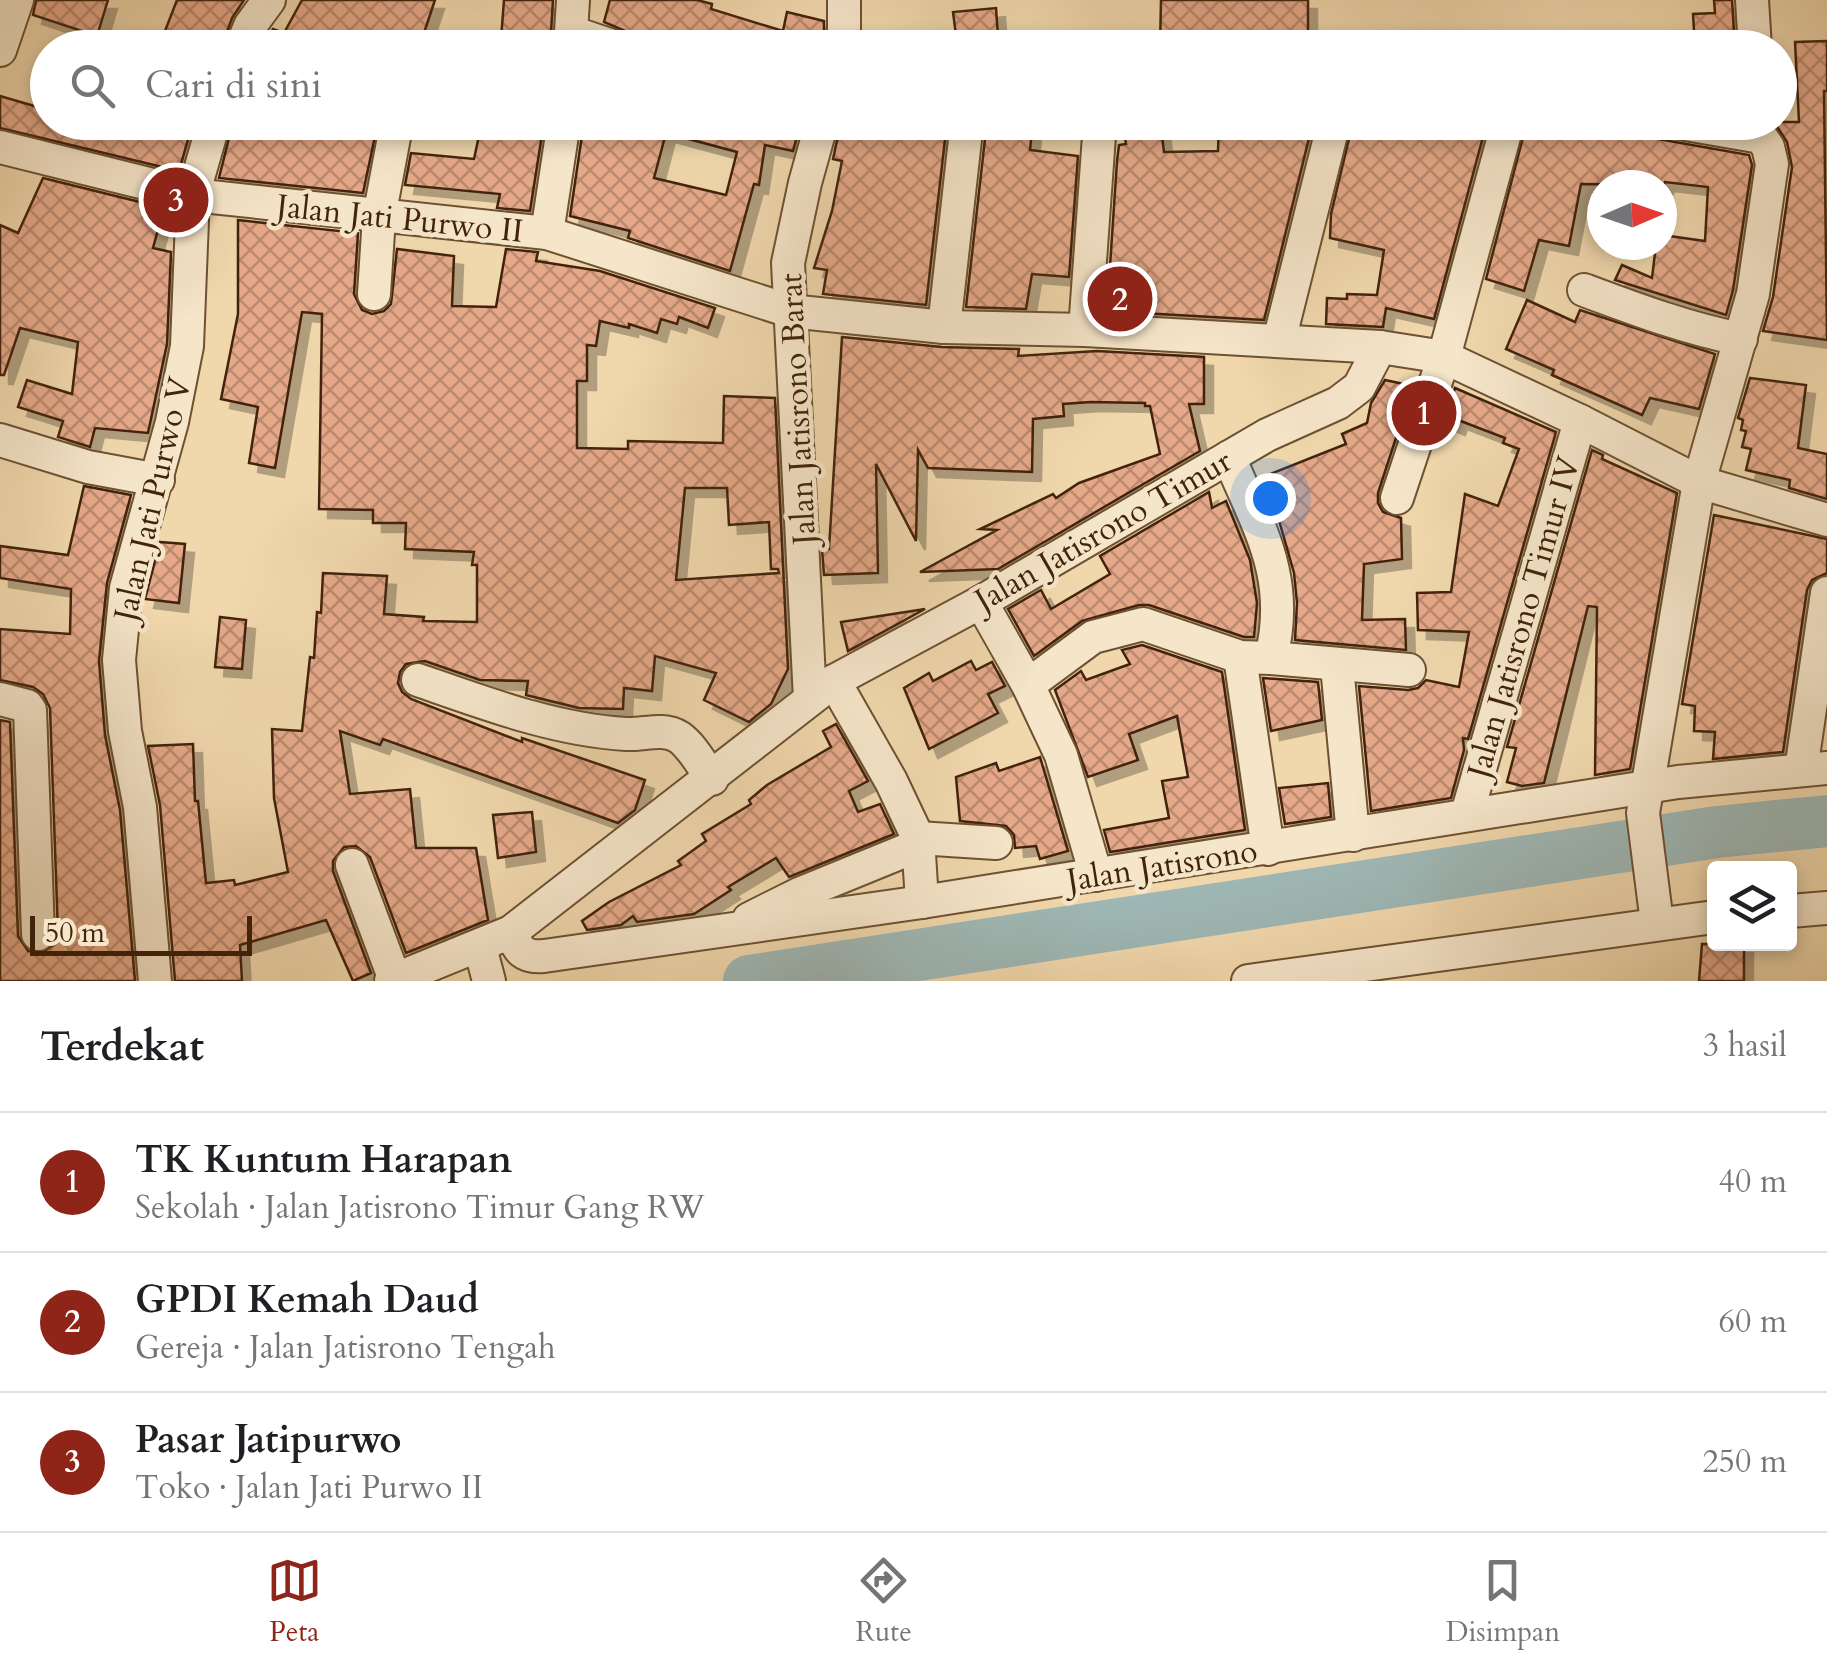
<!DOCTYPE html>
<html lang="id">
<meta charset="utf-8">
<style>
body{margin:0;font-family:Cardo,serif;background:#f2f2f2;color:#202124}
.controls{position:absolute;right:30px;bottom:30px;display:grid;overflow:hidden;border-radius:10px;box-shadow:0 5px 15px #0003}
.controls button{width:90px;height:90px;display:grid;place-items:center;padding:0;border:0;border-bottom:2px solid #e0e0e0;background:#fff;color:#202124;font:50px sans-serif}
.compass{position:absolute;left:1587px;top:170px;width:90px;height:90px;border-radius:50%;background:#fff;box-shadow:0 5px 15px #0003;rotate:88deg}
.scale{position:absolute;left:30px;bottom:25px;width:222px;box-sizing:border-box;padding-left:10px;border:5px solid #42240a;border-top:0;font-size:28px;line-height:35px;white-space:nowrap;color:#42240a;-webkit-text-stroke:8px #f5e5c9;paint-order:stroke}
.you{position:absolute;left:1270px;top:498px;width:35px;height:35px;margin:-25px;border:8px solid #fff;border-radius:50%;background:#1a73e8;box-shadow:0 0 0 15px #1a73e833}
.badge{display:grid;place-items:center;width:65px;height:65px;border-radius:50%;background:#8f2418;color:#fff;font-size:32px;font-weight:700}
.pin{position:absolute;translate:-50% -50%;border:5px solid #fff;box-shadow:0 2px 10px #0006}
.list{margin:0;padding:0;list-style:none}
h2{display:flex;justify-content:space-between;align-items:center;height:130px;margin:0;padding:0 40px;font-size:42px}
h2 small{font-size:32px;font-weight:400;color:#757577}
.list li{display:grid;grid-template-columns:65px 1fr auto;gap:30px;align-items:center;box-sizing:border-box;height:140px;padding:0 40px;border-top:2px solid #e0e0e0}
.list b{display:block;font-size:38px;white-space:nowrap}
.list p{margin:0;font-size:32px;white-space:nowrap;color:#757577}
.list em{font-size:32px;font-style:normal;color:#757577}
.icon{flex:none;width:55px;height:55px;fill:none;stroke:currentColor;stroke-width:2;stroke-linecap:round;stroke-linejoin:round}
.map{position:relative;flex:none;width:1827px;height:981px;overflow:hidden}
.search{position:absolute;background:#fff;box-shadow:0 5px 15px #0003;left:30px;right:30px;top:30px;height:110px;display:flex;align-items:center;gap:25px;box-sizing:border-box;padding:0 35px;border-radius:55px;color:#757577;font-size:38px}
.sheet{height:550px;background:#fff}
nav{display:flex;justify-content:space-around;align-items:center;box-sizing:border-box;height:140px;border-top:2px solid #e0e0e0;background:#fff;font-size:28px;color:#757577}
nav a{display:grid;justify-items:center;gap:5px}
nav .on{color:#8f2418}
.map>svg:first-child{display:block}
.lines{fill:none;stroke-linecap:round;stroke-linejoin:round}
.river{stroke:#9eb7b4;stroke-width:52}
.building{fill:url(#building-cross-hatch);stroke:#42240a;stroke-width:2.5;fill-rule:evenodd;filter:url(#shadow)}
.minor-casing{stroke:#6e5132;stroke-width:36}
.minor{stroke:#f5e5c9;stroke-width:32}
.labels{text-anchor:middle;stroke-width:9;stroke-linejoin:round;paint-order:stroke}
.street-label{font-size:32px;fill:#42240a;stroke:#f5e5c9}
</style>
<div class="map">
<svg width="1827" height="981" viewBox="0 0 1827 981">
<defs>
<pattern id="building-cross-hatch" width="8" height="8" patternUnits="userSpaceOnUse" patternTransform="scale(2.5)"><rect width="8" height="8" fill="#e5a989"/><path d="M0 0l8 8M0 8l8-8" fill="none" stroke="#bb896e"/></pattern>
<filter id="shadow"><feDropShadow dx="9" dy="9" stdDeviation="0" flood-color="#0004"/></filter>
</defs>
<rect width="100%" height="100%" fill="#f0d7ac"/>
<filter id="stains"><feTurbulence type="fractalNoise" baseFrequency=".002" numOctaves="4"/><feColorMatrix values="0 0 0 0 .2 0 0 0 0 .09 0 0 0 0 .02 0 0 0 .5 -.17"/></filter>
<radialGradient id="worn" r=".72"><stop offset=".6" stop-color="#630" stop-opacity="0"/><stop offset="1" stop-color="#630" stop-opacity=".3"/></radialGradient>
<g class="lines">
<!-- river -->
<path class="river" d="M749,981L1717,832L1827,821"/>
</g>
<!-- building -->
<g class="building">
<path d="M36,0H108L97,36L33,15Z"/>
<path d="M177,0H244L232,18L221,48H205L165,31Z"/>
<path d="M302,0H435L419,48H263L273,29L284,33Z"/>
<path d="M504,0H553L551,32L560,48H513L514,40L501,39Z"/>
<path d="M610,0H697L712,4L711,9L783,31L787,12L824,21V48H638L632,34L604,22Z"/>
<path d="M1161,0H1308V48H1160Z"/>
<path d="M1714,0H1732L1735,48H1695L1693,14L1715,13Z"/>
<path d="M996,8L998,37L957,43L953,12Z"/>
<path d="M1827,41V91H1824L1827,340L1763,331L1773,297L1792,167L1787,142L1774,122H1799L1795,42Z"/>
<path d="M0,96L48,110V122H193L179,171L0,128Z"/>
<path d="M233,122H378L363,193L219,178Z"/>
<path d="M482,122H544L530,211L497,208L500,194L405,185L411,153L474,159Z"/>
<path d="M584,122H801L793,151L765,145L759,185L754,184L730,271L628,238L630,231L570,216ZM666,133L737,152L726,195L654,178Z"/>
<path d="M841,122H947L926,305L823,294L827,270L814,268L832,211L842,161L833,159Z"/>
<path d="M994,122H1033L1030,150L1078,156L1069,277L1032,274L1026,309L966,307L986,130L993,132Z"/>
<path d="M1219,122H1313L1264,320L1107,311L1117,161L1119,145L1126,144L1124,132L1161,127L1164,152L1218,151Z"/>
<path d="M1353,122H1487L1434,319L1386,308L1383,327L1326,324L1327,298L1347,299V294L1377,295L1384,250L1330,238L1331,214Z"/>
<path d="M1527,122H1608L1607,130L1749,155L1752,165L1733,290L1726,315L1615,280L1622,265L1652,278L1656,245H1662V235L1705,241L1708,187L1665,182L1664,185L1581,184L1569,246L1539,240L1524,291L1486,279Z"/>
<path d="M43,178L164,208L153,248L171,252L167,344L148,433L95,428L90,447L58,437L63,421L18,407L27,380L72,394L78,342L20,328L4,375H0V225L18,233Z"/>
<path d="M238,220L358,233L354,294L362,310L372,314L384,311L391,304L397,249L454,256L452,306L496,307L506,249L538,252L536,261L600,271L715,308L708,328L679,317L677,324L661,319L657,333L629,324V328L600,321L596,346L587,345V381H577V448L628,449V441L723,443L724,396L775,398L788,669L771,704L749,722L704,700L716,673L655,656L652,691L624,688L623,709L579,708L526,695L528,681L480,680L425,661L406,664L400,672L398,683L402,692L411,699L522,742V738L645,780L635,810L618,823L383,739L380,745L340,731L350,794L410,789L416,848H476L488,920L406,953L370,857L356,846L344,847L333,861V871L371,973L353,981L326,920L240,945L242,981H175L160,805L148,746L193,744L195,801H198L206,883L234,880L235,885L288,872L274,798L272,729L302,731L310,657L314,658L317,612L321,613L323,573L387,576L384,614L424,617L423,621L477,622V565H472L474,552L405,549L406,523H373V510L319,509L322,314L302,312L275,468L249,463L258,407L221,399L238,314ZM685,488H727L729,525L769,522L771,569H778L779,573L676,580Z"/>
<path d="M1527,300L1575,322L1580,310L1715,354L1699,409L1650,398L1642,415L1552,375L1554,370L1506,349Z"/>
<path d="M842,337L942,347L1019,349L1018,356L1097,351L1204,357V404H1189L1200,451L998,569L920,572L997,530L980,529L1053,494L1056,498L1079,483L1160,454L1150,406H1145V403L1091,402L1063,404L1064,416L1033,419L1032,472L928,468L918,450L916,541L876,464L878,573L824,575L822,549H829Z"/>
<path d="M1750,378L1806,385L1798,448L1827,454V499L1789,488L1790,480L1746,470L1751,449L1742,447L1746,431L1741,430L1743,420L1738,418Z"/>
<path d="M1385,380L1413,386L1378,493V503L1383,512L1401,518L1402,559L1364,564L1362,620L1405,619L1406,650L1295,640L1297,603L1294,573L1280,524L1260,478L1346,444L1342,434L1367,423L1371,403Z"/>
<path d="M1455,388L1556,432L1468,739L1463,738L1464,750L1451,798L1371,811L1359,686L1408,690L1418,688L1426,680L1459,687L1469,632L1418,630L1417,593L1451,592L1465,494L1498,506L1519,449L1503,443L1505,438L1458,420L1456,426L1444,421Z"/>
<path d="M1592,450L1603,455L1602,459L1677,493L1630,769L1595,775L1597,607L1588,606L1544,783L1522,786L1507,782L1516,748L1507,747Z"/>
<path d="M84,486L131,495L107,583L99,661L105,735L120,810L135,981H0V720L10,722L18,936L28,951L40,954L55,944L58,933L50,708L43,694L33,687L0,680V629L70,634L71,589L0,578V546L68,555Z"/>
<path d="M1209,492L1212,508L1226,501L1250,560L1257,603L1254,637H1244L1149,605H1139L1082,621L1034,656L1008,609L1041,590L1051,609L1110,574L1100,556Z"/>
<path d="M1714,515L1827,539V573L1812,580L1807,590L1783,752L1713,759L1715,732L1694,731L1695,706L1682,704Z"/>
<path d="M160,542L185,544L179,603L145,599Z"/>
<path d="M925,609L848,651L841,622Z"/>
<path d="M220,617L246,620L242,669L215,667Z"/>
<path d="M1142,645L1222,672L1245,830L1110,852L1104,830L1169,818L1162,781L1188,777L1177,716L1129,734L1138,760L1088,777L1055,690L1081,671L1086,680L1130,664L1122,650Z"/>
<path d="M971,661L976,670L992,662L1005,686L988,694L998,713L929,749L904,688L929,673L933,681Z"/>
<path d="M1263,678L1318,682L1322,720L1271,731Z"/>
<path d="M836,724L868,781L849,791L858,812L880,804L894,834L789,877L776,858L728,887L731,890L694,914L637,922L633,916L621,925L587,930L582,921L609,902L681,865L678,861L706,841L702,834L751,804L749,800L767,785L831,747L823,731Z"/>
<path d="M1040,757L1068,851L1040,859L1036,846L1015,848L1014,835L1006,826L960,821L956,777L996,763L999,771Z"/>
<path d="M1328,783L1331,817L1285,824L1279,788Z"/>
<path d="M532,812L536,852L498,858L493,815Z"/>
<path d="M1702,944H1744V981H1699Z"/>
</g>
<g class="lines">
<!-- minor casing -->
<g class="minor-casing">
<g id="minor">
<path d="M573,0L571,32L618,48"/>
<path d="M1752,0L1755,48"/>
<path d="M241,48L250,26L269,0"/>
<path d="M844,48V0"/>
<path d="M0,50L17,0"/>
<path d="M0,147L193,195L547,233L790,311L944,327L1085,330L1380,347L1444,357L1580,421L1699,482L1827,520"/>
<path d="M547,233L564,122"/>
<path d="M1584,290C1635,309 1688,329 1741,339"/>
<path d="M374,294L379,217L395,132"/>
<path d="M944,327L967,122"/>
<path d="M1085,330L1100,122"/>
<path d="M1279,341L1334,122"/>
<path d="M0,440L88,467L158,480"/>
<path d="M1397,498L1444,357L1508,122"/>
<path d="M981,602L1028,685L1061,755L1096,875"/>
<path d="M1240,657L1268,849"/>
<path d="M1271,658L1409,670"/>
<path d="M1337,666L1353,835"/>
<path d="M418,680C484,703 555,730 626,734C644,735 663,727 679,737C693,747 702,765 712,779"/>
<path d="M834,681L891,781L918,838L922,902"/>
<path d="M1028,685L1093,637L1143,624L1240,657L1271,658C1291,577 1259,529 1229,457"/>
<path d="M0,699L27,706L30,710L38,934"/>
<path d="M810,699L788,263L805,183L822,122"/>
<path d="M1801,770L1827,593"/>
<path d="M1467,814L1580,421"/>
<path d="M918,838L996,843"/>
<path d="M352,865L395,980"/>
<path d="M1790,911L1827,908"/>
<path d="M749,919L799,894L919,845"/>
<path d="M1657,923L1643,813L1699,482L1753,294L1772,164L1768,147L1761,137L1674,122"/>
<path d="M511,932C518,950 523,958 544,956L922,902L1678,782L1827,768"/>
<path d="M480,947L489,981"/>
<path d="M155,981L140,807L125,731L119,660L126,588L172,422L187,346L193,195L214,122"/>
<path d="M391,981L511,932L834,681L981,602L1267,435L1338,403L1359,387L1380,347"/>
<path d="M1248,981L1714,917"/>
</g>
</g>
<!-- minor -->
<use href="#minor" class="minor"/>
</g>
<g class="labels">
<!-- street labels -->
<g class="street-label">
<text transform="translate(400 218) rotate(6)" y="11">Jalan Jati Purwo II</text>
<text transform="translate(797 409) rotate(-93)" y="11">Jalan Jatisrono Barat</text>
<text transform="translate(152 499) rotate(-77)" y="11">Jalan Jati Purwo V</text>
<text transform="translate(1103 530) rotate(-30)" y="11">Jalan Jatisrono Timur</text>
<text transform="translate(1523 617) rotate(-74)" y="11">Jalan Jatisrono Timur IV</text>
<text transform="translate(1162 865) rotate(-9)" y="11">Jalan Jatisrono</text>
</g>
</g>
<rect width="100%" height="100%" filter="url(#stains)"/>
<rect width="100%" height="100%" fill="url(#worn)"/>
</svg>
<div class="controls">
<button><svg class="icon" aria-label="layers" viewBox="0 0 24 24"><path d="M12 4l9 5-9 5-9-5zM3 14l9 5 9-5"/></svg></button>
</div>
<svg class="compass" viewBox="-18 -18 36 36"><path d="M0-13l5 13h-10z" fill="#e53935"/><path d="M0 13l5-13h-10z" fill="#757577"/></svg>
<div class="scale">50 m</div>
<div class="you"></div>
<div class="pin badge" style="left:1424px;top:413px">1</div>
<div class="pin badge" style="left:1120px;top:299px">2</div>
<div class="pin badge" style="left:176px;top:200px">3</div>
<div class="search"><svg class="icon" aria-label="search" viewBox="0 0 24 24"><circle cx="10" cy="10" r="6"/><path d="M15 15l6 6"/></svg>Cari di sini</div>
</div>
<section class="sheet">
<h2>Terdekat<small>3 hasil</small></h2>
<ul class="list">
<li><span class="badge">1</span><div><b>TK Kuntum Harapan</b><p>Sekolah · Jalan Jatisrono Timur Gang RW</p></div><em>40 m</em></li>
<li><span class="badge">2</span><div><b>GPDI Kemah Daud</b><p>Gereja · Jalan Jatisrono Tengah</p></div><em>60 m</em></li>
<li><span class="badge">3</span><div><b>Pasar Jatipurwo</b><p>Toko · Jalan Jati Purwo II</p></div><em>250 m</em></li>
</ul>
</section>
<nav>
<a class="on"><svg class="icon" aria-label="map" viewBox="0 0 24 24"><path d="M3 6l6-2 6 2 6-2v14l-6 2-6-2-6 2zM9 4v14M15 6v14"/></svg>Peta</a>
<a><svg class="icon" aria-label="directions" viewBox="0 0 24 24"><path d="M12 3l9 9-9 9-9-9zM9 14v-3h6M13 9l2 2-2 2"/></svg>Rute</a>
<a><svg class="icon" aria-label="saved" viewBox="0 0 24 24"><path d="M7 4h10v16l-5-4-5 4z"/></svg>Disimpan</a>
</nav>
